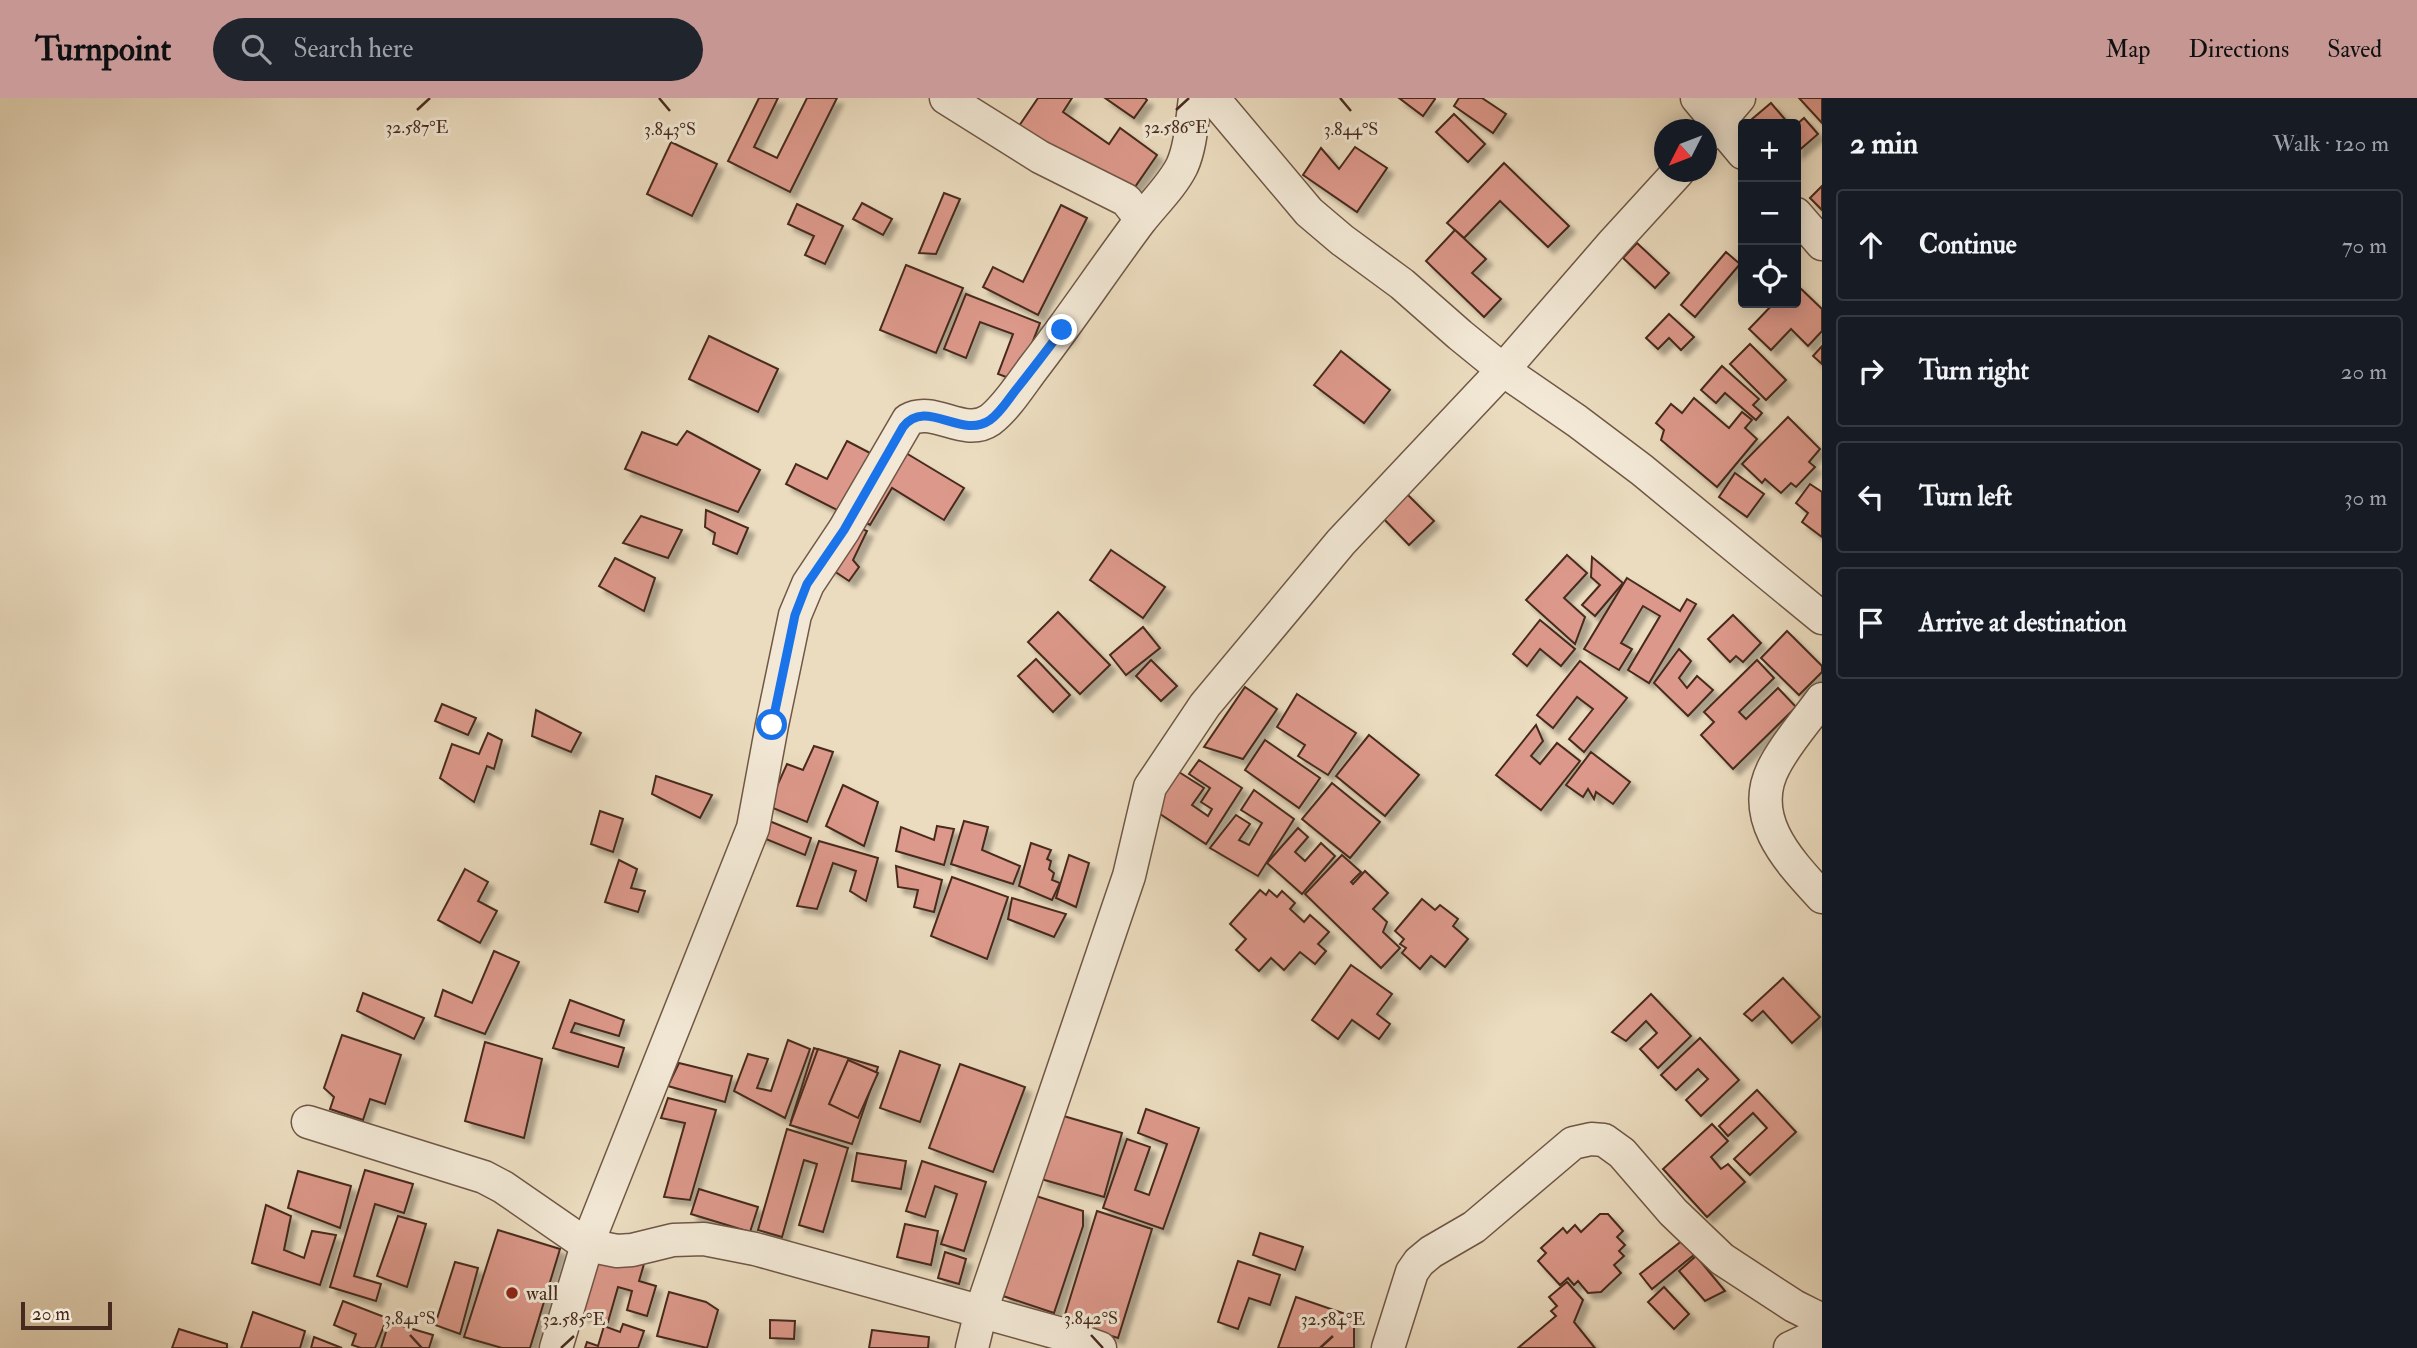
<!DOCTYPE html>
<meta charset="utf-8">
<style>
body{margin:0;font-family:"IM FELL Double Pica",serif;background:#20242c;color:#f1f3f6}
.controls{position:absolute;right:21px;top:21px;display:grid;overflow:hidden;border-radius:7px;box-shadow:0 4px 18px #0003}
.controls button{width:63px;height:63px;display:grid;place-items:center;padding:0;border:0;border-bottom:2px solid #363941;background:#171b24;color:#f1f3f6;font:35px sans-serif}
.compass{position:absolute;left:1654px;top:21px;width:63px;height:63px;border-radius:50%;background:#171b24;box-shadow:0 4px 18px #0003;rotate:228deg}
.scale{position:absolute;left:21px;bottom:18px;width:91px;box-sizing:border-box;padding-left:7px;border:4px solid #472b1e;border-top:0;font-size:19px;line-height:24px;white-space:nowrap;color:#472b1e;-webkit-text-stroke:5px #f2e8d5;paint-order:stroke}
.stop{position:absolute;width:21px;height:21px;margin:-16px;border:5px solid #1a73e8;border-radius:50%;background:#fff}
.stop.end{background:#1a73e8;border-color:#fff;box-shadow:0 2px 7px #0008}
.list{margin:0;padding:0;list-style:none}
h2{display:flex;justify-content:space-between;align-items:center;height:91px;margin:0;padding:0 28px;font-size:30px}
h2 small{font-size:23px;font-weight:400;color:#9ea1a6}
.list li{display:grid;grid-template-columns:46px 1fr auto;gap:21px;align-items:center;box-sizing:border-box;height:112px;margin:0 14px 14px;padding:0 14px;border:2px solid #363941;border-radius:7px}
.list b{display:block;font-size:26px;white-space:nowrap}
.list em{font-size:23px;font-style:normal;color:#9ea1a6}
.icon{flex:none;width:38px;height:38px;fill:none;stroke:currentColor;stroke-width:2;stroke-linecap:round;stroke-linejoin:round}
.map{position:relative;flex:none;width:1822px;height:1250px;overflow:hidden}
header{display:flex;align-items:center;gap:42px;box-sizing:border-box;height:98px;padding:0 35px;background:#c59692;color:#111}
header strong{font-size:33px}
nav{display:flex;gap:38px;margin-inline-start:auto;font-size:24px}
.search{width:490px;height:63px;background:#20242c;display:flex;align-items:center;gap:18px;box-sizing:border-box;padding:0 24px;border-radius:38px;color:#9ea1a6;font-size:26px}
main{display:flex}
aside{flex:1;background:#171b24}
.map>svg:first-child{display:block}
.building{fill:#dc988a;stroke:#472b1e;stroke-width:2;filter:url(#shadow)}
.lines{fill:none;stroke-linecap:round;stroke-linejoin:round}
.street-casing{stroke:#705746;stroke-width:35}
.street{stroke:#f2e8d5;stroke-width:32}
.route{stroke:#1a73e8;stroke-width:9}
.ticks{fill:none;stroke:#472b1e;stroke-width:2.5}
.poi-dot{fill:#8f2418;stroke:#f2e8d5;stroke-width:2.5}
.labels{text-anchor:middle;stroke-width:6;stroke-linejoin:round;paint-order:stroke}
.poi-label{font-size:21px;fill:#472b1e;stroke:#f2e8d5;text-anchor:start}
.ticks-label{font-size:18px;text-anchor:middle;fill:#472b1e;stroke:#f2e8d5;stroke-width:6;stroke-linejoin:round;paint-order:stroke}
</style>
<header>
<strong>Turnpoint</strong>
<div class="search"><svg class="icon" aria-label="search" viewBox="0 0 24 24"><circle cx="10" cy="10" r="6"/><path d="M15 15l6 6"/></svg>Search here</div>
<nav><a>Map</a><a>Directions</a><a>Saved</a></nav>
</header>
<main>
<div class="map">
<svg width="1822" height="1250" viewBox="0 0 1822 1250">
<defs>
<filter id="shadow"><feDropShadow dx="6" dy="6" stdDeviation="2" flood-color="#0004"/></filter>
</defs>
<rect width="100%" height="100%" fill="#ebdcbf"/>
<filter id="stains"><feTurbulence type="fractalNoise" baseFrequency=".00286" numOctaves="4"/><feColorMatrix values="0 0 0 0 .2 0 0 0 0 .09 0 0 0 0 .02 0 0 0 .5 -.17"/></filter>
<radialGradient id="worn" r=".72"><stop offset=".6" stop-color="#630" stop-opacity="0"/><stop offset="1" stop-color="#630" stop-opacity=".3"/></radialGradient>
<!-- building -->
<g class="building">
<path d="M759,0H778L754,49L777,60L807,0H837L790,94L728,63Z"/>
<path d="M1038,0H1072L1063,14L1109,46L1120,30L1157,57L1126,102L1019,28Z"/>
<path d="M1105,0H1145L1147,2L1134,20Z"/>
<path d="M1399,0H1434L1435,1L1423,18Z"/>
<path d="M1459,0H1482L1506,16L1493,35L1454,8Z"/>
<path d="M1799,0H1822V25Z"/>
<path d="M1771,5L1789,26H1757L1752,21Z"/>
<path d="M1454,16L1485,46L1468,64L1436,34Z"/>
<path d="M1804,20L1818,36L1796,55V27Z"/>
<path d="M671,44L717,66L692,118L647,96Z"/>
<path d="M1355,49L1387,70L1357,114L1303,77L1321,50L1339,71Z"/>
<path d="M1504,65L1569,128L1548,149L1500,103L1464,140L1447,125Z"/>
<path d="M1822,88V112L1810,100Z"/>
<path d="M944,95L960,101L936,156L919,155Z"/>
<path d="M862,105L892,121L883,137L853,121Z"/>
<path d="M797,106L843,128L825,166L805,157L814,138L788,126Z"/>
<path d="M1061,107L1087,120L1038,217L983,189L993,169L1023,184Z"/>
<path d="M1455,132L1486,161L1472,175L1501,201L1484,219L1426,163Z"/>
<path d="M1637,145L1669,175L1655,190L1623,160Z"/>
<path d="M1726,154L1740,166L1695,219L1681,207Z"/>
<path d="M906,167L963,190L936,255L880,232Z"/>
<path d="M1796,186L1822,211V233L1808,248L1791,231L1771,252L1749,231L1774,205H1796Z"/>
<path d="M966,196L1040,225L1017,283L998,276L1013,236L980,224L966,260L944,251Z"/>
<path d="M1669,216L1694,239L1681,252L1669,240L1658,251L1646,240Z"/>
<path d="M709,238L778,271L758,314L689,281Z"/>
<path d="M1750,246L1786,282L1766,302L1730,266Z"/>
<path d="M1822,248V266L1813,258Z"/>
<path d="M1341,253L1390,292L1364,325L1314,287Z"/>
<path d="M1722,268L1759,301L1753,307L1762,315L1756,322L1725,295L1716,305L1701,292Z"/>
<path d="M1694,300L1729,330L1742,314L1752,322L1745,330L1757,341L1717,389L1661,342L1664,332L1656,325L1671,306L1682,315Z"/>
<path d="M1788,319L1820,351L1809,364L1815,369L1796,389L1791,385L1781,395L1765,381L1762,385L1742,366Z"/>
<path d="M687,333L760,372L738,414L625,371L642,334L677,347Z"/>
<path d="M847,343L872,356L843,415L786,386L796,366L827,381Z"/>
<path d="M891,346L964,390L944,422L892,390L870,427L850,416Z"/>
<path d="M1735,375L1764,396L1747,419L1719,399Z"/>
<path d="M1810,386L1822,394V439L1802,424L1808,415L1796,405Z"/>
<path d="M1405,394L1434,423L1409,447L1380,417Z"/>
<path d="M706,412L748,430L737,456L713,446L715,435L705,429Z"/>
<path d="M641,418L682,432L668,460L623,445Z"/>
<path d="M840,422L867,433L853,462L859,469L849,483L819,463Z"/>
<path d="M1111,452L1165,489L1143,520L1090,482Z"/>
<path d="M1567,457L1587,475L1564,500L1585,519L1575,546L1526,502Z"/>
<path d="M1592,459L1623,485L1595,518L1582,507L1600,487L1591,479Z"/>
<path d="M615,460L655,480L644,513L599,488Z"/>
<path d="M1627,480L1680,513L1687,501L1696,506L1649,585L1628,572L1660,518L1643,508L1621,545L1632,551L1619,572L1584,551Z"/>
<path d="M1058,514L1110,567L1080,596L1028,544Z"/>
<path d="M1733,517L1761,545L1743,564L1736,558L1730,564L1708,541Z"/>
<path d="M1540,522L1575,551L1561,568L1540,551L1527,568L1513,556Z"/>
<path d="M1143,529L1160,550L1126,577L1110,557Z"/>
<path d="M1787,533L1822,568V574L1799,597L1761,560Z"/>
<path d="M1679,551L1691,563L1679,580L1687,590L1697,578L1713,592L1688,618L1654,585Z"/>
<path d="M1036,561L1070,597L1053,614L1018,578Z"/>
<path d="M1151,562L1177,588L1161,603L1136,578Z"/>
<path d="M1757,562L1774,580L1739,614L1746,621L1778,590L1796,609L1733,671L1701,637L1714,624L1704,614Z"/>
<path d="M1580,563L1627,600L1584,654L1569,641L1593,611L1577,599L1553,630L1537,617Z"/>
<path d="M1245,589L1277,611L1243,661L1204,649Z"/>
<path d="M1297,596L1356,635L1328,677L1298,658L1305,647L1277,629Z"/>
<path d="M442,606L476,620L468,637L435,623Z"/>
<path d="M536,612L581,635L571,654L532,638Z"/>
<path d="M1536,627L1543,643L1531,658L1540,666L1557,645L1580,663L1541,712L1496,677Z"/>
<path d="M488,635L502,642L494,671L487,668L474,704L440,680L452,646L479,656Z"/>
<path d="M1369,637L1419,677L1385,718L1336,678Z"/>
<path d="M1265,642L1320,680L1299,710L1245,672Z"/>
<path d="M814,648L833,654L807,724L768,708L787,666L803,672Z"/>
<path d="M1591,654L1630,684L1613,706L1596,694L1594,701L1588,691L1583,699L1566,687Z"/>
<path d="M1199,662L1242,690L1206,746L1154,712L1179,674L1204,690L1192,707L1208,718L1212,711L1201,704L1210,690L1189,676Z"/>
<path d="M656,678L712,697L700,720L652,696Z"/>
<path d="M1332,685L1380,724L1350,760L1302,721Z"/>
<path d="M843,687L878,704L864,748L826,728Z"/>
<path d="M1254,692L1294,721L1258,778L1210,750L1236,717L1250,726L1239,742L1249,747L1262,725L1241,712Z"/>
<path d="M600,713L623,721L613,754L591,746Z"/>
<path d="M762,720L811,740L805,757L756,737Z"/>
<path d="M964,723L988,729L982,752L1020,768L1013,786L951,766Z"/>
<path d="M937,728L954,731L944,767L896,753L901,729L934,742Z"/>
<path d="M1298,730L1308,739L1295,754L1305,763L1321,745L1335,758L1302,796L1267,765Z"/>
<path d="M819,743L878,760L866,803L850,793L856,773L833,765L817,811L797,808Z"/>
<path d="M1031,745L1051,752L1047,761L1051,763L1049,771L1054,775L1052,782L1060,785L1052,802L1019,788Z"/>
<path d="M1069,757L1089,765L1076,809L1056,800Z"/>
<path d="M1342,757L1361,774L1351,784L1353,786L1365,773L1388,795L1373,811L1387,824L1383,834L1400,850L1381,870L1305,796Z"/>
<path d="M619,762L637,771L631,790L645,793L638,814L605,804Z"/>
<path d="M896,768L942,782L934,814L914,809L918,792L898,789Z"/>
<path d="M465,771L488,784L478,803L497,813L480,845L438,822Z"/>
<path d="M952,779L1008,799L987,861L931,838Z"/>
<path d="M1260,792L1266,797L1269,792L1277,799L1282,793L1295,805L1290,811L1304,824L1310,817L1329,834L1318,846L1326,853L1315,866L1300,854L1284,872L1271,860L1259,873L1236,852L1246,841L1230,826Z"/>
<path d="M1012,800L1066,816L1054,839L1008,821Z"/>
<path d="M1422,801L1435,812L1440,807L1458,821L1453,828L1468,841L1445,869L1431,858L1420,871L1402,855L1406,850L1400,846L1404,841L1395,833Z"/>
<path d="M494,853L519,864L485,936L435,918L443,892L472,905Z"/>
<path d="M1351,867L1392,896L1377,916L1390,926L1379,941L1352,922L1338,941L1312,922Z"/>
<path d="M1783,880L1820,919L1792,945L1763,913L1752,923L1744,916Z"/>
<path d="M363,895L424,920L414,941L357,913Z"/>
<path d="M1651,896L1691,938L1658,970L1640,951L1657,935L1646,923L1626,943L1612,934Z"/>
<path d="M570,902L624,922L619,938L575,925L571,934L624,950L618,969L553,950Z"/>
<path d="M342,937L401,957L385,1006L370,1001L363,1022L330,1011L334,999L324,990Z"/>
<path d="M1700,940L1739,982L1701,1018L1686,1002L1708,981L1698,971L1676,992L1661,977Z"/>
<path d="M788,942L810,951L785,1020L734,993L748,956L768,961L757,990L771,993Z"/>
<path d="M485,944L542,961L524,1040L465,1023Z"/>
<path d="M814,950L840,959L823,1010L856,1021L849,1043L791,1023Z"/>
<path d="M818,951L878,969L852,1046L790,1027Z"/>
<path d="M900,953L940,967L920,1024L880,1010Z"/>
<path d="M848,962L878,975L858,1020L829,1006Z"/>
<path d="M679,965L732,978L725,1004L668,988Z"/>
<path d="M960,966L1025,989L993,1074L929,1050Z"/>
<path d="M1757,992L1796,1034L1750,1077L1734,1061L1767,1030L1753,1015L1728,1038L1719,1028Z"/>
<path d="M668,1000L716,1012L690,1102L664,1099L685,1025L661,1020Z"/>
<path d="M1146,1011L1199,1030L1163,1131L1103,1110L1127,1041L1150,1049L1135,1092L1149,1097L1167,1046L1138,1035Z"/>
<path d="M1060,1017L1122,1035L1104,1099L1041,1081Z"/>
<path d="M1712,1026L1728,1043L1711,1059L1721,1071L1728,1066L1745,1084L1707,1119L1663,1071Z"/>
<path d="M787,1031L848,1050L823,1134L799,1127L817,1066L804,1062L782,1139L758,1132Z"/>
<path d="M857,1055L906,1063L901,1091L852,1083Z"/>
<path d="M922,1063L986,1084L964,1153L941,1146L957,1096L935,1088L925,1119L906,1113Z"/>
<path d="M365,1072L413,1086L404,1115L375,1106L354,1178L381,1186L376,1203L330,1189Z"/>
<path d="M298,1073L351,1088L340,1130L288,1110Z"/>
<path d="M699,1091L758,1109L750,1134L691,1116Z"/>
<path d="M1036,1098L1083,1113V1128L1054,1215L1003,1198Z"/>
<path d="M266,1107L291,1118L284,1152L304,1160L312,1133L336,1137L320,1187L252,1165Z"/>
<path d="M1097,1113L1152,1131L1118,1240L1063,1223Z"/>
<path d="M1600,1116H1608L1623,1133L1617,1139L1625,1147L1619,1153L1624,1158L1614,1167L1621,1175L1601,1194L1588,1195L1578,1183L1574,1187L1568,1180L1560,1187L1538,1163L1546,1155L1541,1150L1563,1130L1567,1135L1575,1127L1581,1134Z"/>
<path d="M398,1118L426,1126L407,1189L377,1178Z"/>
<path d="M905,1126L938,1133L931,1167L897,1159Z"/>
<path d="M498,1132L560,1151L530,1250H502L464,1239Z"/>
<path d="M1260,1135L1303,1149L1295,1172L1253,1157Z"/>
<path d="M1683,1142L1695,1156L1652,1191L1640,1176Z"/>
<path d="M597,1152L644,1166L639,1183L656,1188L647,1218L627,1212L632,1193L618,1189L608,1224L578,1216Z"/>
<path d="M945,1154L966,1161L959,1186L938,1180Z"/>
<path d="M1696,1158L1725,1193L1705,1203L1679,1173Z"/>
<path d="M1238,1163L1280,1177L1270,1207L1249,1200L1238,1231L1218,1224Z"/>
<path d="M455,1164L478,1170L460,1236L435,1227Z"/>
<path d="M1567,1184L1583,1202L1574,1224L1595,1250H1518L1556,1218L1551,1213L1557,1208L1549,1199Z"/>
<path d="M1664,1189L1689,1216L1674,1231L1648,1204Z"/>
<path d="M669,1194L706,1204L718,1212L707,1250L657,1238Z"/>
<path d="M1296,1199L1354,1219V1250H1278Z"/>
<path d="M343,1203L387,1220L375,1250H361L352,1247L356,1236L334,1227Z"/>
<path d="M253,1214L305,1233L300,1250H241Z"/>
<path d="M770,1222L795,1223L794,1241L770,1240Z"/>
<path d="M389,1224L433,1237L429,1250H381Z"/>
<path d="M623,1226L644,1233L638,1250H585L587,1244L598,1248L604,1228L620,1234Z"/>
<path d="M179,1231L227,1246V1250H172Z"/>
<path d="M872,1232L929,1239L928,1250H869Z"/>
<path d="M314,1239L342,1250H311Z"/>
</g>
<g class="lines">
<!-- street casing -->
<g class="street-casing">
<g id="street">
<path d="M946,0L1040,59L1126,102L1141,121"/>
<path d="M1213,0L1309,114L1342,142L1402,186L1460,237L1503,272L1577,323L1642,372L1822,520"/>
<path d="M1697,0L1743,55"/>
<path d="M1706,39L1739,0"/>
<path d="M1796,116L1822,146"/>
<path d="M1822,601C1807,622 1787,644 1775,667C1746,719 1789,763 1822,799"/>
<path d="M308,1024L484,1079L503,1089L587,1147L617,1153L632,1152L673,1142L704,1141L755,1151L1058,1235L1100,1250"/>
<path d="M556,1250L587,1147L753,730L772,627L795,517L808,486L844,432L908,322C934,307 964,340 990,322C1007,309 1021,286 1034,269C1071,221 1104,171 1140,123C1154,105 1172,88 1182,68C1191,48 1192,22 1195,0"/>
<path d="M972,1250L981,1213L1129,778L1150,689L1205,607L1341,444L1503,272L1614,144L1678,74"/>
<path d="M1388,1250L1412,1174L1419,1164L1431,1154L1474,1129L1573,1045L1591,1041L1604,1042L1622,1055L1673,1114L1722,1161L1794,1208L1822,1222"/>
<path d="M1790,1250L1822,1235"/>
</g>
</g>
<!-- street -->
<use href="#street" class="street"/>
</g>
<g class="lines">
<!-- route -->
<path class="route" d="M772,627L795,517L807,486L844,432L903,329C926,299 961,342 990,322C1000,315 1008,302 1015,293C1031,273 1047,252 1062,232"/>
</g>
<!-- ticks -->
<path class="ticks" d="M659,0L670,13M1340,0L1351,13M417,12L430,0M1176,12L1189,0M410,1237L422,1250M1091,1237L1103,1250M561,1250L574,1238M1320,1250L1333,1238"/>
<!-- markers -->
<circle class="poi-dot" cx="512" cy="1195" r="7"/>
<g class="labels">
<!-- poi labels -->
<g class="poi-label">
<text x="526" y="1202">wall</text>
</g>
</g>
<g class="ticks-label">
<text x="417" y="35">32.587°E</text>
<text x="1176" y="35">32.586°E</text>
<text x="1351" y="37">3.844°S</text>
<text x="670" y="37">3.843°S</text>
<text x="410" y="1226">3.841°S</text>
<text x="1091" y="1226">3.842°S</text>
<text x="574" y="1227">32.585°E</text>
<text x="1333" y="1227">32.584°E</text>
</g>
<rect width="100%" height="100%" filter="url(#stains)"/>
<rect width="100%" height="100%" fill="url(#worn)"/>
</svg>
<div class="controls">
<button>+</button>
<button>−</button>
<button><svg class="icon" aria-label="locate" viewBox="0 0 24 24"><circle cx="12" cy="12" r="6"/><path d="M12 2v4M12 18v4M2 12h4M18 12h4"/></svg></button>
</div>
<svg class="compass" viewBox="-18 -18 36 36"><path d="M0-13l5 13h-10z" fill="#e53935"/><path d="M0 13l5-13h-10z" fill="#9ea1a6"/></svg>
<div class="scale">20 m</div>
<div class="stop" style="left:772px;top:627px"></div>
<div class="stop end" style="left:1062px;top:232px"></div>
</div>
<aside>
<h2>2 min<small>Walk · 120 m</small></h2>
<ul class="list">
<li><svg class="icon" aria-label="ahead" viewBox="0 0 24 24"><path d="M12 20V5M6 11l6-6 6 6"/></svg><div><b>Continue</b></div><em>70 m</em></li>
<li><svg class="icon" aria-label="right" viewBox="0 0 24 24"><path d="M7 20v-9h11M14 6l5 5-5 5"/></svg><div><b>Turn right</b></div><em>20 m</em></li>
<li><svg class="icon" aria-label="left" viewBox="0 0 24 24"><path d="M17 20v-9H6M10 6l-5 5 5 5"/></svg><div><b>Turn left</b></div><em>30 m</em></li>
<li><svg class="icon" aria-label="arrive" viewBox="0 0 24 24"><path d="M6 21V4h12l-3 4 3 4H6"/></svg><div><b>Arrive at destination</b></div></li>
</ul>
</aside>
</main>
